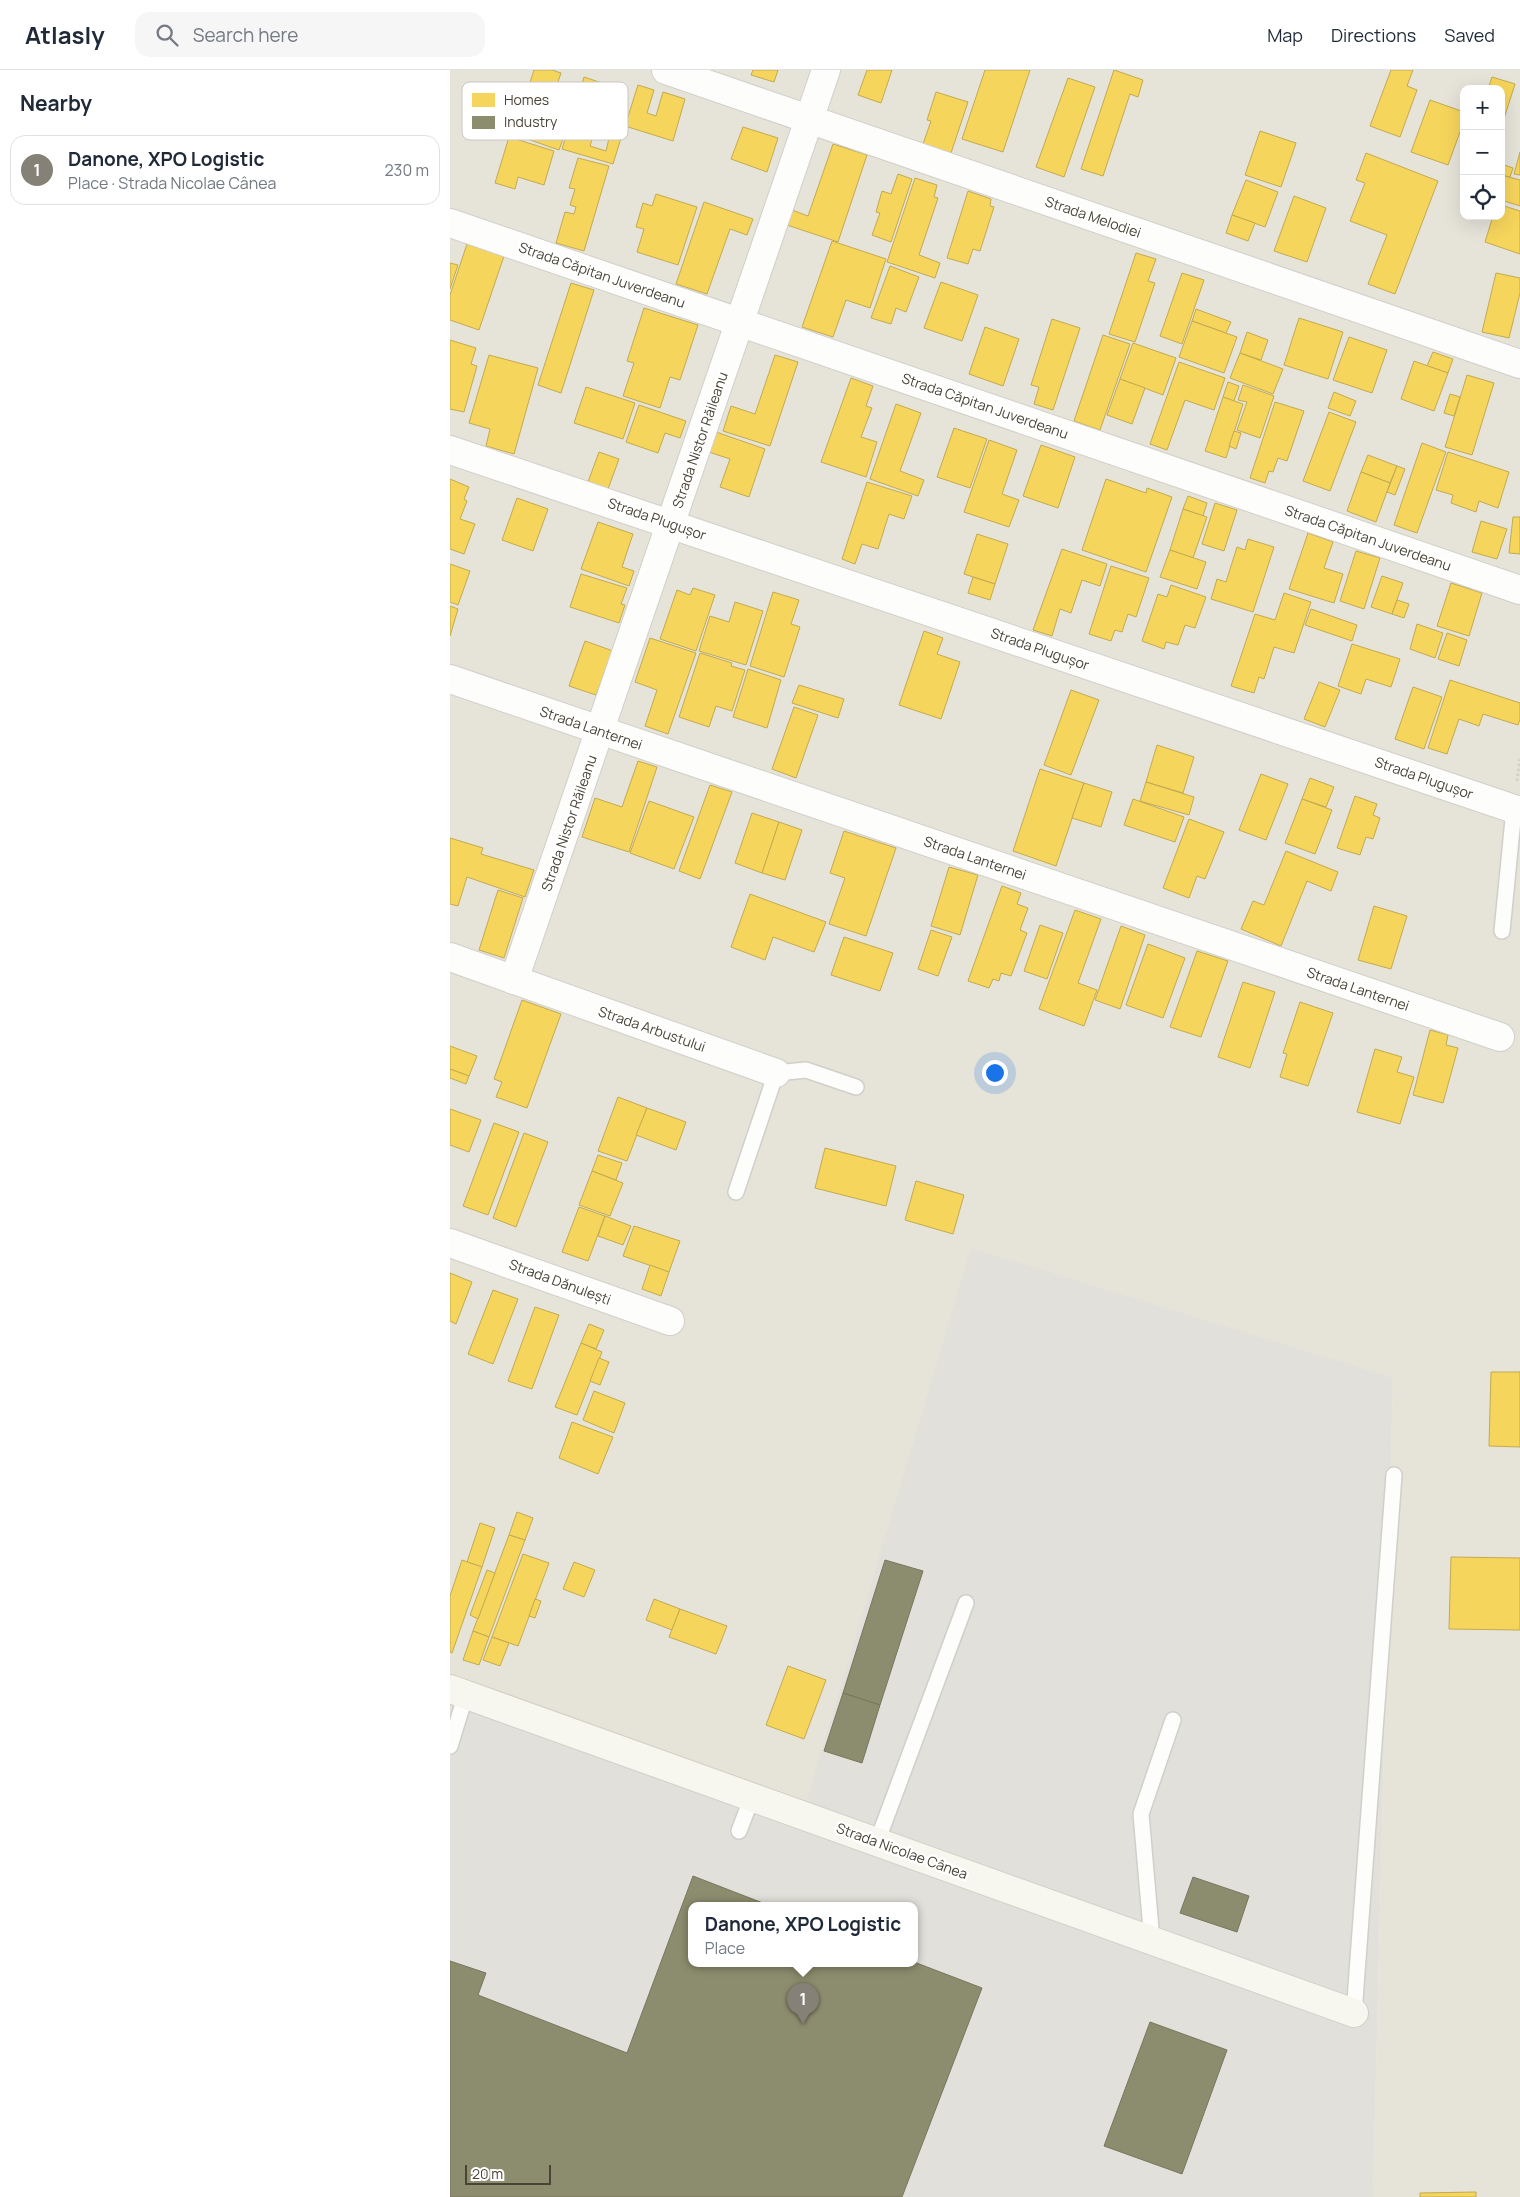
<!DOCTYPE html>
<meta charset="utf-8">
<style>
body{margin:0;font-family:Manrope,sans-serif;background:#f6f6f7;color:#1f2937}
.controls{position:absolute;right:15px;top:15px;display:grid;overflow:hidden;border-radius:10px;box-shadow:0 5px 20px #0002}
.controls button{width:45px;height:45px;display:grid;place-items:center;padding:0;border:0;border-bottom:1px solid #e0e1e3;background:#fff;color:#1f2937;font:25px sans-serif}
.scale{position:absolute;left:15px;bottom:12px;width:86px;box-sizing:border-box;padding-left:5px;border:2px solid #4a4437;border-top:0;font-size:14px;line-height:18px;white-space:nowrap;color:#4a4437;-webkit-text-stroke:4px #fff;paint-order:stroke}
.you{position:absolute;left:544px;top:1002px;width:18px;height:18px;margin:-12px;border:4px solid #fff;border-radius:50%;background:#1a73e8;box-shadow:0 0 0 8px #1a73e833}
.badge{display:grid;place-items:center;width:32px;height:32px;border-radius:50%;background:#858176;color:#fff;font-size:16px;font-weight:700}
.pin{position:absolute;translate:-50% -41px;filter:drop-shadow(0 1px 2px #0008)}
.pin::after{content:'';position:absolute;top:26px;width:18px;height:15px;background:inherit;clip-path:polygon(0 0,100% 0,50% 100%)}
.popup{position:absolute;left:238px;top:1832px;width:230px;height:65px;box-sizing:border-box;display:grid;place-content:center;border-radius:10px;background:#fff;filter:drop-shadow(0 1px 4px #0005);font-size:16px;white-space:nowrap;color:#747a83}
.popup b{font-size:19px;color:#1f2937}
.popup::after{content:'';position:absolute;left:50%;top:100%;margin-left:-10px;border:10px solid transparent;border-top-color:#fff}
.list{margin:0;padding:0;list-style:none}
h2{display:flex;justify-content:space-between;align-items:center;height:65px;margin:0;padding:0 20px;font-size:21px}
h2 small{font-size:16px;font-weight:400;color:#747a83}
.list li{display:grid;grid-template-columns:32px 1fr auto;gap:15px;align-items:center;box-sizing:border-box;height:70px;margin:0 10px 10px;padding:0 10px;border:1px solid #e0e1e3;border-radius:15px}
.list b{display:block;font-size:19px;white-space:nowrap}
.list p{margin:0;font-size:16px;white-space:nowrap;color:#747a83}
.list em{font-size:16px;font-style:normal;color:#747a83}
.icon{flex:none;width:28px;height:28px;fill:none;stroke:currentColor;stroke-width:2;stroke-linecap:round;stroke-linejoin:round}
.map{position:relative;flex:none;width:1070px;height:2127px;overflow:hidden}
header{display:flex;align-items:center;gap:30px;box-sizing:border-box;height:70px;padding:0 25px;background:#fff;border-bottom:1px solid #e0e1e3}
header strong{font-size:24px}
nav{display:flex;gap:28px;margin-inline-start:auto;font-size:18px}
.search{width:350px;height:45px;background:#f6f6f7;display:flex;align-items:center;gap:12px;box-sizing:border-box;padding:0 18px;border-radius:15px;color:#747a83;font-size:19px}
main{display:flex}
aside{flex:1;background:#fff}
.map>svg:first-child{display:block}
.residential{fill:#e6e3d9;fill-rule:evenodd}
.industrial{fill:#e2e0da;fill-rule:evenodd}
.homes{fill:#f6d55c;stroke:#c2aa51}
.industry{fill:#8c8c6e;stroke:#78765e}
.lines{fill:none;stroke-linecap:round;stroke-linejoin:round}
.lane-casing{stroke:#d0cfc9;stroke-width:18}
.street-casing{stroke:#d0cfc9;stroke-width:30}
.secondary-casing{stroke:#d2cfc3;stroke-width:30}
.path{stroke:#d2d1ca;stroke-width:3;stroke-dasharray:2.5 2.5;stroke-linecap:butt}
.lane{stroke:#fdfdfc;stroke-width:15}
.street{stroke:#fdfdfc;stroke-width:28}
.secondary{stroke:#f7f6ef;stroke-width:28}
.labels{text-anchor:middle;stroke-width:5;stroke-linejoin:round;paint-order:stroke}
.street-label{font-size:14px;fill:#4a4437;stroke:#fff}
.key{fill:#fff;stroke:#c9c7c3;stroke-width:1}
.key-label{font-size:14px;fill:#4a4437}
</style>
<header>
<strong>Atlasly</strong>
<div class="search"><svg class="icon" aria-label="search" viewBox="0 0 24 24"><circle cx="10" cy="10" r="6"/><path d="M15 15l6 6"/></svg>Search here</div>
<nav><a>Map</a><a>Directions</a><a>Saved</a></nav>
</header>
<main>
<aside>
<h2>Nearby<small></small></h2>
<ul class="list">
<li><span class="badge">1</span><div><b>Danone, XPO Logistic</b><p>Place · Strada Nicolae Cânea</p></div><em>230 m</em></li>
</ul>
</aside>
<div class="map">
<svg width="1070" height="2127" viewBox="0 0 1070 2127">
<rect width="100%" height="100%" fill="#f2f1ec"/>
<!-- residential -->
<path class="residential" d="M0,0H1070V2127H923L943,1308L349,1757L0,1633ZM1014,19H1051V146H1014Z"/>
<!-- industrial -->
<path class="industrial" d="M521,1178L943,1308L923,2127H0V1633L349,1757ZM242,1835H464V1893H242Z"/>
<!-- homes -->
<g class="homes">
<path d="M84,0H102L111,3L93,56L115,63L109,80L63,64Z"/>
<path d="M303,0H328L324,12L301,5Z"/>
<path d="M417,0H442L431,33L408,25Z"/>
<path d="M535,0H580L553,82L512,69Z"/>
<path d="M664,0L693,10L688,27L680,24L653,106L631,99Z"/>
<path d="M941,0H963L957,16L967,20L950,67L920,56Z"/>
<path d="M134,7L152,13L139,55L146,57L140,76L156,81L160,64L171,68L163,94L112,79Z"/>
<path d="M1042,7L1065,14L1051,58V19H1038Z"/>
<path d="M618,8L645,17L614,107L586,97Z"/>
<path d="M188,15L204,20L197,43L206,46L213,22L235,29L223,71L175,56Z"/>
<path d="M486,22L518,32L501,83L473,74L481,51L477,50Z"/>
<path d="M980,30L1014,42V51L998,95L961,82Z"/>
<path d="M293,57L328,68L317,102L281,89Z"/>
<path d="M810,61L846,73L831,117L795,105Z"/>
<path d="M59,67L104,81L94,115L68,107L65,119L45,113Z"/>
<path d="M383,74L417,85L388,172L337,155L342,140L358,146Z"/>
<path d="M1070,82V105L1064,104Z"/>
<path d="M916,83L988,111L945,224L918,214L937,165L900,151L915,113L906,110Z"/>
<path d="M128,88L159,96L134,181L106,173L115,142L124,144L126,137L120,135L125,119L119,118Z"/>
<path d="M1051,94L1063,98L1060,107L1051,105Z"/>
<path d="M448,104L462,109L441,172L422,165L430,143L426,142L432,121L441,124Z"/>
<path d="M1051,105L1070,110V136L1051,130Z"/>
<path d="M465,108L487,115L484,127L488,128L469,185L490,193L485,208L437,192Z"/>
<path d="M796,110L828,122L815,157L782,145Z"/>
<path d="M518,121L541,129L540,136L544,137L530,181L523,179L518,194L497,188Z"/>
<path d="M206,124L247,137L228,195L187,182L194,159L186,157L193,133L202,136Z"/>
<path d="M844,126L876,138L857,192L824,181Z"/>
<path d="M254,132L303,149L297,165L280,159L257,224L226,214Z"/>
<path d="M1051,135L1070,141V184L1035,172L1043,146H1051Z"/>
<path d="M782,145L805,153L798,171L776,163Z"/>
<path d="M382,171L436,189L420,238L396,230L383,267L352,257Z"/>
<path d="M17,174L54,186L29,260L0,250V225Z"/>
<path d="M686,183L706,189L698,211L705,213L685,272L659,264Z"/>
<path d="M0,193L8,195L0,219Z"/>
<path d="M440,196L469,207L456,242L446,238L441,254L421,248Z"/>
<path d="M732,203L754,210L732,274L710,266Z"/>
<path d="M1046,203L1070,208V223L1059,268L1032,262Z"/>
<path d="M491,212L528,225L512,271L474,258Z"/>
<path d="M121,213L144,220L111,323L88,315Z"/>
<path d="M194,238L248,255L230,310L220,307L210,338L173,326L184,293L177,291Z"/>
<path d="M746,239L781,252L776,263L742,251Z"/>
<path d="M849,248L893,262L878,309L834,295Z"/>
<path d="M602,249L630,258L603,340L584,334L589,317L581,315Z"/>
<path d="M742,251L787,267L774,303L729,287Z"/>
<path d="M535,257L569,269L553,316L519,304Z"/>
<path d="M797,262L818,270L811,290L790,283Z"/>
<path d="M653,265L680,274L650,360L624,351Z"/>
<path d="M899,267L937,280L922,323L883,310Z"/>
<path d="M0,270L26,278L21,294L27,296L14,342L0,339Z"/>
<path d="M683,273L726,288L713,325L670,309Z"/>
<path d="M983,282L1003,289L998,303L977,296Z"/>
<path d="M790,283L833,299L823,324L780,308Z"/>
<path d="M39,285L88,298L64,384L36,376L40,359L19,353Z"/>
<path d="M325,285L348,292L320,376L273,361L281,336L305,344Z"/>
<path d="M964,291L998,303L984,341L951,329Z"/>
<path d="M729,292L775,308L764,340L735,330L717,380L700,374Z"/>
<path d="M1017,305L1044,313L1022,385L995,377Z"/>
<path d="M401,308L423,316L416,336L422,338L411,367L427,372L416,407L371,392Z"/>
<path d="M670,309L695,318L682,354L657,345Z"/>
<path d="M778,312L789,316L784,331L773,327Z"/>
<path d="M793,315L824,326L810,368L787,360L797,332L788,330Z"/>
<path d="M136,317L185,333L173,369L124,353Z"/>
<path d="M884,322L906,331L900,346L878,338Z"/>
<path d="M1000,324L1010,327L1004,346L994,343Z"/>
<path d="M773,327L793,334L776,388L755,381Z"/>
<path d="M825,332L854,341L837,391L828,388L823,402L819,401L815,413L800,408Z"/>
<path d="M446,334L471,343L450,401L474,410L468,426L420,409Z"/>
<path d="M189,335L236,351L230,368L215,363L208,383L176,372Z"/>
<path d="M879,342L906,352L880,421L853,411Z"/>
<path d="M504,358L537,369L520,418L487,407Z"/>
<path d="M784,361L791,363L786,379L779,376Z"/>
<path d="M266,362L315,379L299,427L270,417L280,389L259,382Z"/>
<path d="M539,370L567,380L552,424L569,430L559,457L514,442Z"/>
<path d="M972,373L996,382L967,463L944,455Z"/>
<path d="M591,375L625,387L608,438L573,426Z"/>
<path d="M149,382L169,389L158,419L138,412Z"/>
<path d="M998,382L1059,402L1048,438L1029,431L1026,442L1001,433L1003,425L986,420Z"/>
<path d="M918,385L947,396L940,413L911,402Z"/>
<path d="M947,396L955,399L945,425L937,422Z"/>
<path d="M911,402L940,413L926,452L897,441Z"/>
<path d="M0,409L19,417L14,429L17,431L10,449L25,454L14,484L0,479Z"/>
<path d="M656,409L696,423L697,418L722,427L696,502L632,480Z"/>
<path d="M417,412L462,426L454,449L439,444L428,479L412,474L405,494L392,489Z"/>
<path d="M738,426L757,433L753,446L733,439Z"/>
<path d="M67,428L98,439L83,481L52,470Z"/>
<path d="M765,433L787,440L774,481L752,474Z"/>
<path d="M733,439L757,447L743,488L720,480Z"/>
<path d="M1063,447H1070V484L1059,483Z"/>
<path d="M1031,451L1057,459L1047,489L1022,482Z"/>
<path d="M148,452L183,464L172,497L184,501L179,516L131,499Z"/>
<path d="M858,463L883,472L874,498L893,504L884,533L839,519Z"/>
<path d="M527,464L558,474L545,514L514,504Z"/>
<path d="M798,469L824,477L803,542L761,529L767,509L776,512L787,477L795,480Z"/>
<path d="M612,479L657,494L650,516L632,510L621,543L610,539L602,566L583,560Z"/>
<path d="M720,480L756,492L747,519L710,507Z"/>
<path d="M906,481L930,488L914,539L890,531Z"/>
<path d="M0,494L20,501L8,535L0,532Z"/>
<path d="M661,496L699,508L686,547L678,544L672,562L665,560L661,571L639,564Z"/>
<path d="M131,504L177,518L171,534L175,535L169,553L120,537Z"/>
<path d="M932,506L953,513L942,544L921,537Z"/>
<path d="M523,507L545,514L540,530L518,523Z"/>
<path d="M1001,513L1032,523L1019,566L987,556Z"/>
<path d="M721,515L756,527L745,558L735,555L728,575L716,572L714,579L692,571L708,524L717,527Z"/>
<path d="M243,518L265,525L246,581L210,569L227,520L240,525Z"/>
<path d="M323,522L349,530L341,554L350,557L334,607L300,596Z"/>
<path d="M834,523L861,532L844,583L824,577L814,609L809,607L804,623L781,616L805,544L825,550Z"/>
<path d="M947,530L959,534L954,548L942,544Z"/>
<path d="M285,532L313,541L296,595L249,581L260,546L279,552Z"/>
<path d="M0,536L8,539L0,566Z"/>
<path d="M861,539L907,555L902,571L855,555Z"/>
<path d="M967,554L993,563L985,588L960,579Z"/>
<path d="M474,561L493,568L487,584L510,592L491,649L449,635Z"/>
<path d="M997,563L1017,570L1009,596L988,589Z"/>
<path d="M200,568L246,583L218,664L195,656L207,620L185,612Z"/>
<path d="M135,571L163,581L146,625L119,616Z"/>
<path d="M902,574L950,589L941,617L916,609L911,624L888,616Z"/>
<path d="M250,583L282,593L281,596L295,600L282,641L266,636L259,657L229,647Z"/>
<path d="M298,599L331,610L317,658L283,647Z"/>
<path d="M1000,610L1070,633V649L1068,655L1033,644L1029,656L1009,649L997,684L978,678Z"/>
<path d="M869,612L890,620L875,657L854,649Z"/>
<path d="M349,615L394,629L388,648L342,633Z"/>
<path d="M963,617L992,627L974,679L945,669Z"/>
<path d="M621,620L649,630L621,705L594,695Z"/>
<path d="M344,637L368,645L346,708L322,699Z"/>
<path d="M707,675L744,687L733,723L696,712Z"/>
<path d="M188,691L207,697L179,782L132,767L145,728L172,737Z"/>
<path d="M590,699L634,713L606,796L563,781Z"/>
<path d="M811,704L838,714L816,770L789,760Z"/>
<path d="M860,708L884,717L876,737L852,729Z"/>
<path d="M696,712L744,727L739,745L690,731Z"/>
<path d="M634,713L662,722L651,757L622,748Z"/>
<path d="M260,715L282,722L250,809L229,801Z"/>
<path d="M905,726L927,734L923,745L930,748L923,769L916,767L910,785L887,778Z"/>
<path d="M683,729L734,747L725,772L674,755Z"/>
<path d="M852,729L882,740L865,784L835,773Z"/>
<path d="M199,731L244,747L224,799L180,783Z"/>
<path d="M302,743L329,752L312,803L285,793Z"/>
<path d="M739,749L774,762L755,809L747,806L739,828L713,818Z"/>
<path d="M329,752L352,760L335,810L312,803Z"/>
<path d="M394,761L446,778L416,866L379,854L395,808L380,803Z"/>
<path d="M0,768L33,778L31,784L84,800L75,827L17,807L8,836L0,834Z"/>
<path d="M836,781L888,802L881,821L857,811L831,876L791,859L803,831L814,835Z"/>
<path d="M499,797L528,805L510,865L481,856Z"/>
<path d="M552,816L571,823L567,834L578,838L570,860L577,863L561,906L551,903L549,911L543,909L539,918L518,911Z"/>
<path d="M48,820L73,828L54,888L29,880Z"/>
<path d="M300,824L376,852L364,882L323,867L315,890L281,877Z"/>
<path d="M924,836L957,846L941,899L908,890Z"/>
<path d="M625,840L651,849L628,913L647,920L634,956L589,939Z"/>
<path d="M590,855L613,863L597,909L574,901Z"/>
<path d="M671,856L695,865L670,939L645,930Z"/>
<path d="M481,860L502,867L488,906L468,899Z"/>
<path d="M394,867L443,883L430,921L381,905Z"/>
<path d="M698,874L735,888L713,948L676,935Z"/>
<path d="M747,881L778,891L751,967L720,957Z"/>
<path d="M793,912L825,922L800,998L768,987Z"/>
<path d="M72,930L111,944L77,1038L46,1027L52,1012L44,1009Z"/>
<path d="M850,932L883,943L858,1016L830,1007L837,984L833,983Z"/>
<path d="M980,960L998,965L996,975L1008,978L993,1033L963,1025Z"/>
<path d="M0,976L27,986L19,1006L0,999Z"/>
<path d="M925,979L952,987L947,1002L964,1007L950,1054L907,1042Z"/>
<path d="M0,999L19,1006L16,1014L0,1008Z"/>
<path d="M168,1027L197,1038L177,1091L148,1081Z"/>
<path d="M197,1038L236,1052L226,1080L186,1065Z"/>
<path d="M0,1039L31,1050L19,1082L0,1075Z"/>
<path d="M44,1053L69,1062L38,1145L13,1136Z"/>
<path d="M74,1063L98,1072L66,1157L43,1148Z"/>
<path d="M375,1078L446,1096L436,1136L365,1118Z"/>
<path d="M148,1085L172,1093L166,1110L142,1101Z"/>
<path d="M142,1101L173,1113L160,1146L129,1135Z"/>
<path d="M466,1111L514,1125L503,1164L455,1150Z"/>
<path d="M129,1137L155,1146L138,1191L112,1182Z"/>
<path d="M155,1146L181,1156L173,1175L148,1166Z"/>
<path d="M184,1156L230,1171L219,1202L173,1186Z"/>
<path d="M200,1195L219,1202L211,1226L192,1219Z"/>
<path d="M0,1203L22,1212L6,1254L0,1251Z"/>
<path d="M43,1220L68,1229L43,1294L18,1284Z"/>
<path d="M85,1237L109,1245L82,1319L58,1311Z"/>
<path d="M139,1254L154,1260L146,1279L131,1273Z"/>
<path d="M131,1273L152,1282L127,1345L105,1337Z"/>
<path d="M149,1288L159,1292L150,1315L140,1311Z"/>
<path d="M1041,1302H1070V1377L1039,1376Z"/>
<path d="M144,1321L175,1333L164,1363L133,1350Z"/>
<path d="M122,1352L163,1367L148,1404L109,1388Z"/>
<path d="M67,1442L83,1448L75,1470L59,1465Z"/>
<path d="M30,1453L45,1458L32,1497L17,1492Z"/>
<path d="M59,1465L75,1470L39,1567L23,1561Z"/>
<path d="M73,1484L99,1493L68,1576L42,1567Z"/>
<path d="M1001,1487L1070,1488V1560L999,1559Z"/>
<path d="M12,1490L32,1497L2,1583L0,1582V1526Z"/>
<path d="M124,1492L145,1500L134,1527L113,1519Z"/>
<path d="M37,1500L45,1503L28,1549L20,1545Z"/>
<path d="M85,1529L91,1531L85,1548L79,1546Z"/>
<path d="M204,1529L230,1539L222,1560L196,1550Z"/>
<path d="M230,1539L277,1556L266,1584L219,1567Z"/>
<path d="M23,1561L39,1567L29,1595L13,1590Z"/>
<path d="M42,1567L59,1573L50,1596L33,1590Z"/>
<path d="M338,1596L376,1610L354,1669L316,1655Z"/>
<path d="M1026,2122V2127H970V2123Z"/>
</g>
<!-- industry -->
<g class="industry">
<path d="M435,1490L473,1501L430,1635L393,1623Z"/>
<path d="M393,1623L430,1635L412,1693L374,1681Z"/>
<path d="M243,1806L318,1835H242V1893L464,1892L532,1918L452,2127H0V1891L36,1903L28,1925L177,1983Z"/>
<path d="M743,1807L799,1826L787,1862L730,1843Z"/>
<path d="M700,1952L777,1980L732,2104L654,2076Z"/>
</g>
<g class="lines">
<!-- lane casing -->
<g class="lane-casing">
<g id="lane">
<path d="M1052,861L1064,739"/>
<path d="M286,1122L326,1003L356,1000L406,1017"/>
<path d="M0,1676L16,1624"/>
<path d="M289,1761L302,1727"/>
<path d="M427,1772L516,1533"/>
<path d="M702,1871L691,1744L723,1650"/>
<path d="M904,1943L944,1405"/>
</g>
</g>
<!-- street casing -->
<g class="street-casing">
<g id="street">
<path d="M216,0L1070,294"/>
<path d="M0,153L1070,520"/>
<path d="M0,380L1064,739"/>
<path d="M0,609L1050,967"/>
<path d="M0,887L326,1003"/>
<path d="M64,910L376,0"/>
<path d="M0,1173L220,1251"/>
</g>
</g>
<!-- secondary casing -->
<g class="secondary-casing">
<path id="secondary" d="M0,1619L904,1943"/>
</g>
<!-- path -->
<path class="path" d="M1067,711L1070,688"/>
<!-- lane -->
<use href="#lane" class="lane"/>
<!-- street -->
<use href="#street" class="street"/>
<!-- secondary -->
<use href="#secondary" class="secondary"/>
</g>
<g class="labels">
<!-- street labels -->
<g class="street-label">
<text transform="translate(643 147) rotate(19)" y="5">Strada Melodiei</text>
<text transform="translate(152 205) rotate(19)" y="5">Strada Căpitan Juverdeanu</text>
<text transform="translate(535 336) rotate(19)" y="5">Strada Căpitan Juverdeanu</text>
<text transform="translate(250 370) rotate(-71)" y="5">Strada Nistor Răileanu</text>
<text transform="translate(207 449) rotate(19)" y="5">Strada Plugușor</text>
<text transform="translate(918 468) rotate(19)" y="5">Strada Căpitan Juverdeanu</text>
<text transform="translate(590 579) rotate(19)" y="5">Strada Plugușor</text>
<text transform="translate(141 658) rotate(19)" y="5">Strada Lanternei</text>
<text transform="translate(974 708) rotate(19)" y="5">Strada Plugușor</text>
<text transform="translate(119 753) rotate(-71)" y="5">Strada Nistor Răileanu</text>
<text transform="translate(525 788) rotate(19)" y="5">Strada Lanternei</text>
<text transform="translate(908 919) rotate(19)" y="5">Strada Lanternei</text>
<text transform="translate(202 959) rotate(19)" y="5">Strada Arbustului</text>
<text transform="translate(110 1212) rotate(20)" y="5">Strada Dănulești</text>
<text transform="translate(452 1781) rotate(20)" y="5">Strada Nicolae Cânea</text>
</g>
</g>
<!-- legend -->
<rect x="12" y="12" width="166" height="58" rx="8" class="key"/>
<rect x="22" y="23" width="23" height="14" fill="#f6d55c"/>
<rect x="22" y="46" width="23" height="13" fill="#8c8c6e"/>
<g class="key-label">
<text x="54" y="35">Homes</text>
<text x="54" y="57">Industry</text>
</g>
</svg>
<div class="controls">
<button>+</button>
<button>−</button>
<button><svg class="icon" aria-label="locate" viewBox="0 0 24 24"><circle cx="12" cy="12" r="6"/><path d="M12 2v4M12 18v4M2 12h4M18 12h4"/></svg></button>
</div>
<div class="scale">20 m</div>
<div class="you"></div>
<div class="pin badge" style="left:353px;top:1954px">1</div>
<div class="popup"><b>Danone, XPO Logistic</b>Place</div>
</div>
</main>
